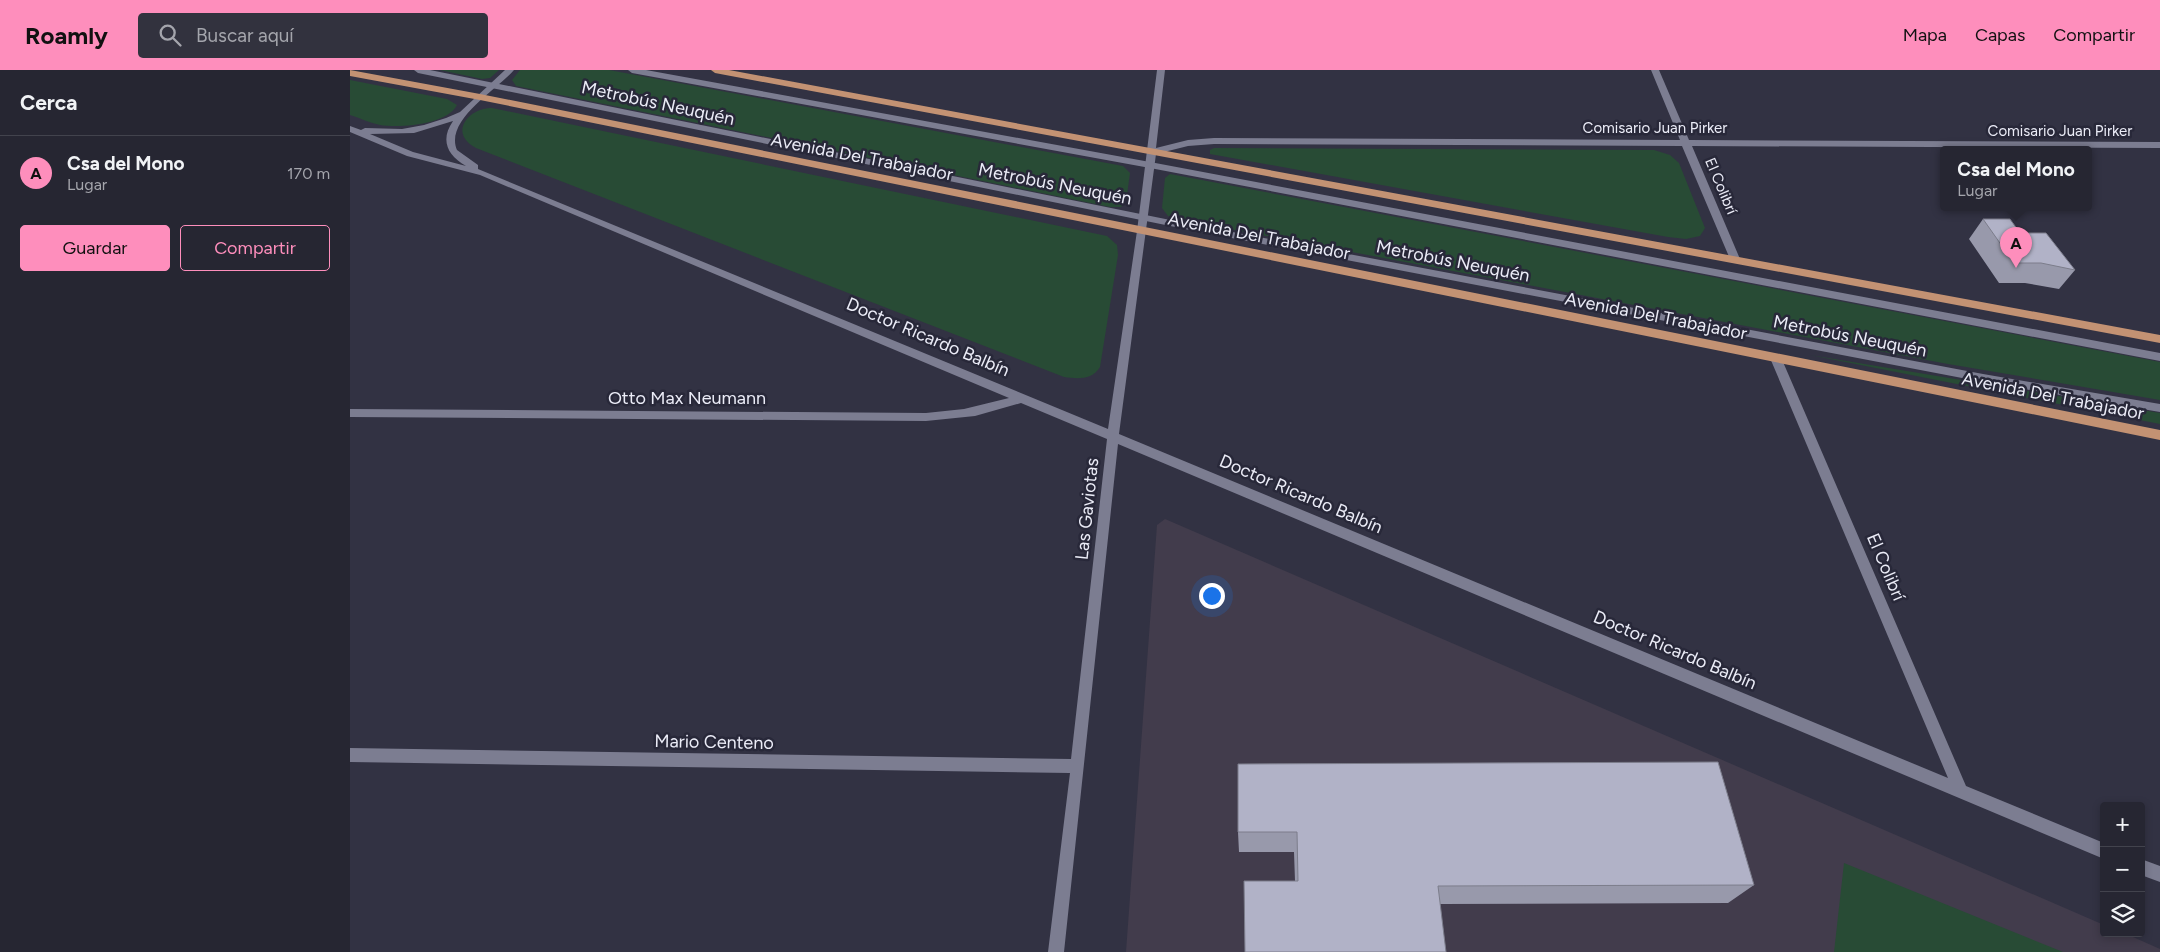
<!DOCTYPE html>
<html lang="es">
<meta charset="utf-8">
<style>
body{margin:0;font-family:Figtree,sans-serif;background:#32323e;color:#f1f3f6}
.controls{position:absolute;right:15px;bottom:15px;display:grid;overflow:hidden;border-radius:5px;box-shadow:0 2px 8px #0003}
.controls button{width:45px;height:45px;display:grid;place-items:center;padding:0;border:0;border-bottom:1px solid #42434d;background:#262632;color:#f1f3f6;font:25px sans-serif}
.you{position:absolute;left:861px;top:525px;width:18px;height:18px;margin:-12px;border:4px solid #fff;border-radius:50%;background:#1a73e8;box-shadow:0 0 0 8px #1a73e833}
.badge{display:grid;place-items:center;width:32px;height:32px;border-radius:50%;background:#fe8ebc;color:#111;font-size:16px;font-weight:700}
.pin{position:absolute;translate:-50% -41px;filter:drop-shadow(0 1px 2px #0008)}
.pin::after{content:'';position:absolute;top:26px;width:18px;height:15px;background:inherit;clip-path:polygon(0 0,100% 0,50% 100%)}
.popup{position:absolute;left:1590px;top:76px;width:152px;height:65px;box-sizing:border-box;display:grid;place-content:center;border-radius:5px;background:#262632;filter:drop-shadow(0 1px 4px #0005);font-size:16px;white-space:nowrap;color:#a4a5ac}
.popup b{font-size:19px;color:#f1f3f6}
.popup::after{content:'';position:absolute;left:50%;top:100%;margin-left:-10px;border:10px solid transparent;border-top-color:#262632}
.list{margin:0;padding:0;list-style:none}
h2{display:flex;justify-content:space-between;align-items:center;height:65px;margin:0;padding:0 20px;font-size:21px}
h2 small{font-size:16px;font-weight:400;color:#a4a5ac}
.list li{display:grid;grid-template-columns:32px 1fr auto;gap:15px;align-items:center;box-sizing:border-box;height:75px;padding:0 20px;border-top:1px solid #42434d}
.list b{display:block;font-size:19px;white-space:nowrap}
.list p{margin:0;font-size:16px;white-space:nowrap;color:#a4a5ac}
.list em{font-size:16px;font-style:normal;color:#a4a5ac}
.actions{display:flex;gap:10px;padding:15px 20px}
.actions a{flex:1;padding:11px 0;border:1px solid #fe8ebc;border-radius:5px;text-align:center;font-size:18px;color:#fe8ebc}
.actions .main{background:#fe8ebc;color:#111}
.icon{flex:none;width:28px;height:28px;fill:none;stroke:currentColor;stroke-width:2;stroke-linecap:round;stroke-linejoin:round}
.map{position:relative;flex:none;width:1810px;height:882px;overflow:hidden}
header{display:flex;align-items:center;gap:30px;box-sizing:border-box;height:70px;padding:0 25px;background:#fe8ebc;color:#111}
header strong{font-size:24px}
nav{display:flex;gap:28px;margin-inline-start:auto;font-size:18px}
.search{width:350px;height:45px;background:#32323e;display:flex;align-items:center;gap:12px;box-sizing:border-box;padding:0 18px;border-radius:5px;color:#a4a5ac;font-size:19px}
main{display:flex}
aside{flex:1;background:#262632}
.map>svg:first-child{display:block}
.education{fill:#423c4c}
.green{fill:#284b35}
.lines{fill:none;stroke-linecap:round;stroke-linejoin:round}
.service{fill:#7c7d91;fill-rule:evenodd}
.minor{fill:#7c7d91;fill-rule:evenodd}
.primary{fill:#c39273;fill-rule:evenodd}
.wall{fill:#9899ab}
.building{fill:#b1b2c7;stroke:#7c7d8b}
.labels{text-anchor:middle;stroke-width:5;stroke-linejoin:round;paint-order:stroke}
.far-street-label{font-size:15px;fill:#ebecf7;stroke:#282839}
.street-label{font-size:18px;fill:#ebecf7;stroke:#282839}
</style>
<header>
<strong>Roamly</strong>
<div class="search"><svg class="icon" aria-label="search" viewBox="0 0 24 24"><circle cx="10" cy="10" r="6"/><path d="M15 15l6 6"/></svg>Buscar aquí</div>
<nav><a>Mapa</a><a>Capas</a><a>Compartir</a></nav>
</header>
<main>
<aside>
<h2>Cerca<small></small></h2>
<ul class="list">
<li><span class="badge">A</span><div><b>Csa del Mono</b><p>Lugar</p></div><em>170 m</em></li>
</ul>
<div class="actions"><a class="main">Guardar</a><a>Compartir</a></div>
</aside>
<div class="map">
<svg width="1810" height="882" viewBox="0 0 1810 882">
<rect width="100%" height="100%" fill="#323243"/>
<!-- education -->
<path class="education" d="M815,449L1754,855V863H1774L1810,879V882H776L807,455Z"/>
<!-- green -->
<g class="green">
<path d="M90,0H149L140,8L132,9Z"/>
<path d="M170,0H259L773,96L780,103L776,132L771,137H760L166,16L162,10Z"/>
<path d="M0,10L97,29L107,35C97,55 50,58 30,55C20,53 10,48 0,45Z"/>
<path d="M142,38L757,166L767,175L768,185L750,297C742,310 728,309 714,307L126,78C98,63 118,38 142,38Z"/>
<path d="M864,78L1304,80L1320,85L1329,93L1355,158L1350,166L1336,169L1318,167L860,84V80Z"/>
<path d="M820,104L1810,292V330L1598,294L826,149L818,146L812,138L815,108Z"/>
<path d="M1460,285L1810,343V354Z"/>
<path d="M1494,793L1713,882H1484Z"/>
</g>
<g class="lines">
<!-- service -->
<g class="service">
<path d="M64,0H80L840,154L1633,304L1810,334V342L1633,312L840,160L68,3Z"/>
<path d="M278,0H296L800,92L1810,283V291L800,98L282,3Z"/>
</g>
<!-- minor -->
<g class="minor">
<path d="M155,0H164C148,19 94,50 107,80L128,95V99L758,359L787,161L807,0H815L806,78L838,70L864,68L1330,70L1301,0H1309L1339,70L1810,72V78L1342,76L1390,189L1385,192L1380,189L1332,76L864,74L838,76L806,84L769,364L1598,708L1420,288L1422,285H1430L1616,716L1754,773V789L768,374L714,882H698L720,703L0,692V678L721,689L757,369L671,333L625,346L576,351L0,347V339L576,343L614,339L659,328L130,105L57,86L0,62V56L11,60L15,58L52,59L74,55L96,48L110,42ZM103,51C90,70 97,85 116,96L63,82L20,64L64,63Z"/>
<path d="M1791,789L1810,796V812L1791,805Z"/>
</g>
<!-- primary -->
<g class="primary">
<path d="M0,0L130,24L1810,360V370L130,30L0,6Z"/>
<path d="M361,0H379L1810,265V273L365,3Z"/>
</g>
</g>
<!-- wall -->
<g class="wall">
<path d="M1633,149L1725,200L1709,219L1675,213H1649L1619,169Z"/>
<path d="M888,694L1404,815L1378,833L1090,834L945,811L944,782H889L888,762Z"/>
</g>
<!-- building -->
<g class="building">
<path d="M1633,149H1660L1670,163H1696L1725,200L1691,193H1664Z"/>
<path d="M1368,692L1404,815L1088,816L1096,882H895L894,811H948L947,762H888V694Z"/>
</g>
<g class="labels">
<!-- far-street labels -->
<g class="far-street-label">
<text x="1305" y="63">Comisario Juan Pirker</text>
<text x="1710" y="66">Comisario Juan Pirker</text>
<text transform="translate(1371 116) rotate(67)" y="5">El Colibrí</text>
</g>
<!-- street labels -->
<g class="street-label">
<text transform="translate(308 33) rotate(12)" y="6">Metrobús Neuquén</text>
<text transform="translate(512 87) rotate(11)" y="6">Avenida Del Trabajador</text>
<text transform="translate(705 114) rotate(11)" y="6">Metrobús Neuquén</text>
<text transform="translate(909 166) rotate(11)" y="6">Avenida Del Trabajador</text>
<text transform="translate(1103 191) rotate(11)" y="6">Metrobús Neuquén</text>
<text transform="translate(1306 246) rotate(11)" y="6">Avenida Del Trabajador</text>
<text transform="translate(1500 266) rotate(11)" y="6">Metrobús Neuquén</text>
<text transform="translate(578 267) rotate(23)" y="6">Doctor Ricardo Balbín</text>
<text transform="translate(1703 326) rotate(11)" y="6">Avenida Del Trabajador</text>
<text x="337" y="334">Otto Max Neumann</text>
<text transform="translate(951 424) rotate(23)" y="6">Doctor Ricardo Balbín</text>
<text transform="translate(737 439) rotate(-84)" y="6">Las Gaviotas</text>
<text transform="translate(1536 497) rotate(67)" y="6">El Colibrí</text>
<text transform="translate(1325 580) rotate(23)" y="6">Doctor Ricardo Balbín</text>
<text transform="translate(364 672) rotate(1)" y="6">Mario Centeno</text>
</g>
</g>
</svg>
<div class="controls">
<button>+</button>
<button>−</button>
<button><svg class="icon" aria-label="layers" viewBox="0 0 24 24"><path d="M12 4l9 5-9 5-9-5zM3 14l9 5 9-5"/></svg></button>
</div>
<div class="you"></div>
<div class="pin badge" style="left:1666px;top:198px">A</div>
<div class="popup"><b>Csa del Mono</b>Lugar</div>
</div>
</main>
